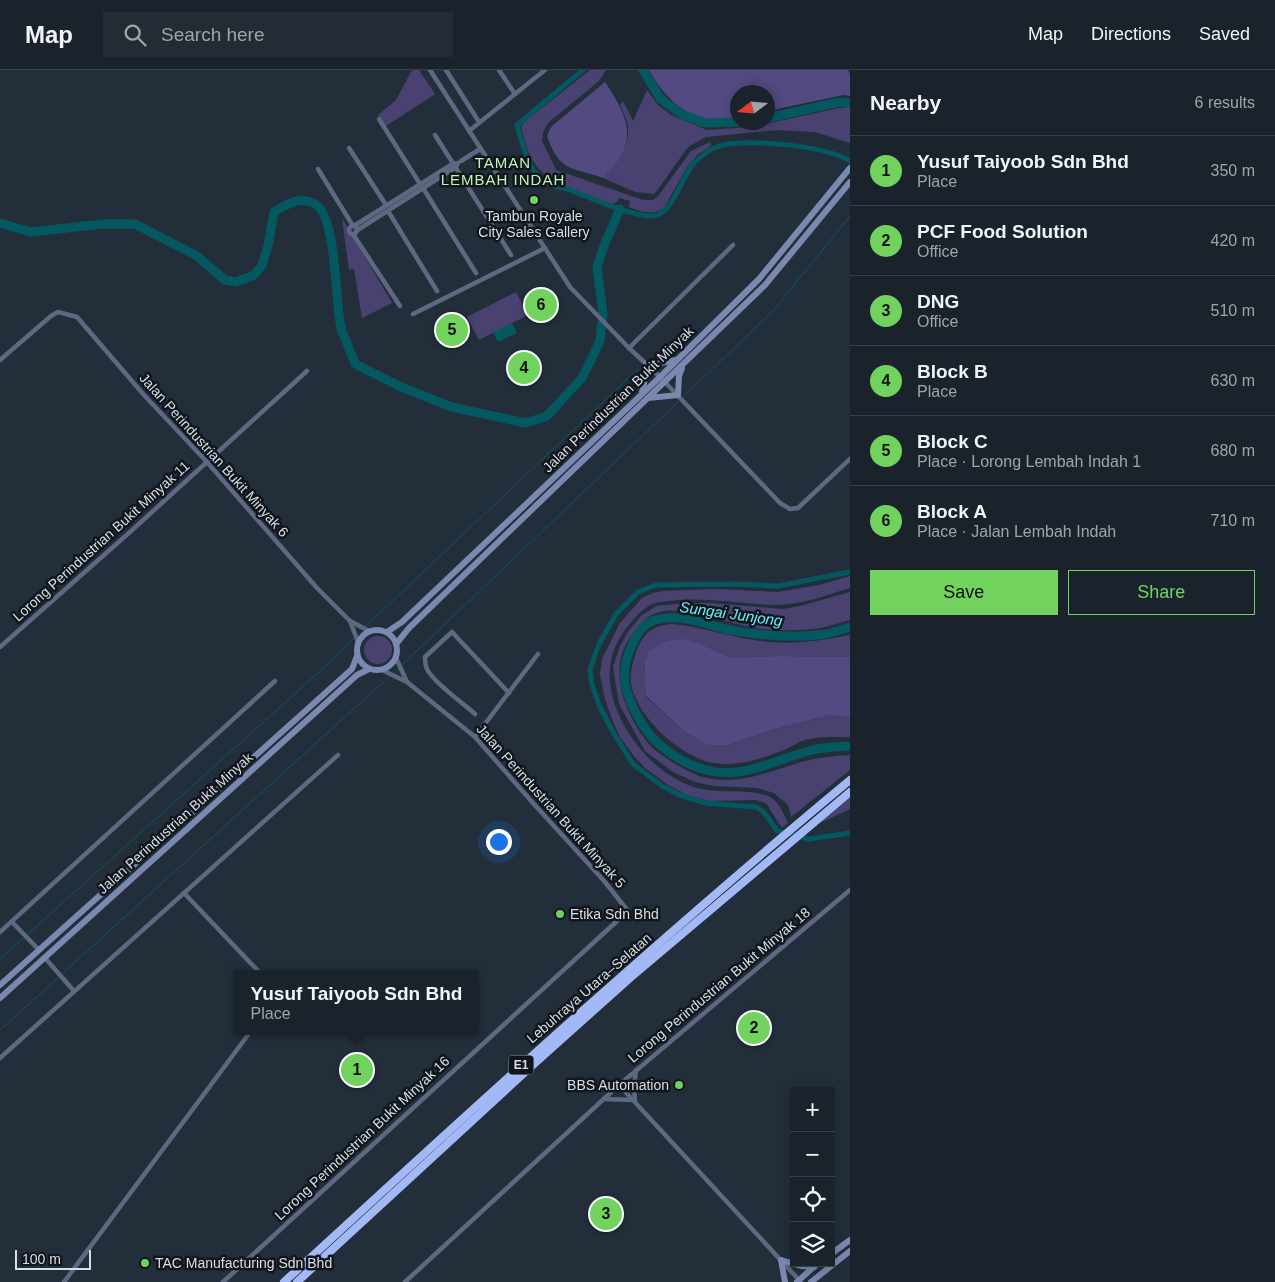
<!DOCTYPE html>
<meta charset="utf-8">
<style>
body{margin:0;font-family:Arial,sans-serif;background:#232b34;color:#f1f3f6}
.controls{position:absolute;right:15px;bottom:15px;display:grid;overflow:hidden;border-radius:0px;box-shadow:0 2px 12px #0003}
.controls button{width:45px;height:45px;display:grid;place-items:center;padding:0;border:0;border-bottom:1px solid #384048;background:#1a232c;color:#f1f3f6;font:25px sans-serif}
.compass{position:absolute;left:730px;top:15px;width:45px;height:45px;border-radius:50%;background:#1a232c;box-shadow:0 2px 12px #0003;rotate:254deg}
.scale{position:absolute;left:15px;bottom:12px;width:76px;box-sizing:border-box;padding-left:5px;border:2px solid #d7dfe7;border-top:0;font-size:14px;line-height:18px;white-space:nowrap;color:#d7dfe7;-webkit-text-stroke:4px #11161c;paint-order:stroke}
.you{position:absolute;left:498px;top:771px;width:18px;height:18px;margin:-12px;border:4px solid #fff;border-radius:50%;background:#1a73e8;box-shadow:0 0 0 8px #1a73e833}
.badge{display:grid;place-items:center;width:32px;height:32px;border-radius:50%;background:#71d25e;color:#111;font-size:16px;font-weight:700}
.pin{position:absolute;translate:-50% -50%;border:2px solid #fff;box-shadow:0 1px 5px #0006}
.popup{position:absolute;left:234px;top:900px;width:245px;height:65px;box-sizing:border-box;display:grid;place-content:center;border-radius:0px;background:#1a232c;filter:drop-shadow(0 1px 4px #0005);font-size:16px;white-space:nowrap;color:#9fa4a9}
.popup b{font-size:19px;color:#f1f3f6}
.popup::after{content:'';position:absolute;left:50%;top:100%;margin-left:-10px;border:10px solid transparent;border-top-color:#1a232c}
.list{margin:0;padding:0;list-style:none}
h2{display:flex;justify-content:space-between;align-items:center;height:65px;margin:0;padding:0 20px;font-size:21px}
h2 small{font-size:16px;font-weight:400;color:#9fa4a9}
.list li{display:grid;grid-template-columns:32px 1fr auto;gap:15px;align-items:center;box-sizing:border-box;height:70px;padding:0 20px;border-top:1px solid #384048}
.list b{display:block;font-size:19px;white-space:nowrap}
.list p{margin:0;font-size:16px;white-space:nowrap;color:#9fa4a9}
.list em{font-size:16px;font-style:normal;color:#9fa4a9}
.actions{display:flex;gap:10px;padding:15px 20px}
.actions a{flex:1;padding:11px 0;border:1px solid #71d25e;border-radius:0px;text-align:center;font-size:18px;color:#71d25e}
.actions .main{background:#71d25e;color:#111}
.icon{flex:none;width:28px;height:28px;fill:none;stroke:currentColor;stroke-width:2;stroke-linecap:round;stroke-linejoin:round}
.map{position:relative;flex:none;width:850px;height:1212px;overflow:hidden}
header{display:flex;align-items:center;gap:30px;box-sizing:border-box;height:70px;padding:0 25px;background:#1a232c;border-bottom:1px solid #384048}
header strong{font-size:24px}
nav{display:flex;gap:28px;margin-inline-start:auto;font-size:18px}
.search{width:350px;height:45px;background:#232b34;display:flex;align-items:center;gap:12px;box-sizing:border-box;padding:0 18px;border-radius:0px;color:#9fa4a9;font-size:19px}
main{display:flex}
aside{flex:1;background:#1a232c}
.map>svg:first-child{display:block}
.green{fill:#494270}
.forest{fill:#534a82}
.water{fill:#045960}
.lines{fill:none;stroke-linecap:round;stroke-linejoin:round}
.stream{stroke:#045960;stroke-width:1}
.canal{stroke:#045960;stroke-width:5}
.river{stroke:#045960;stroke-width:9}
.street{stroke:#5f6881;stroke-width:4.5}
.secondary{stroke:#7a89b0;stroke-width:6}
.highway{stroke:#a2b9f5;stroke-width:8}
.poi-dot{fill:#71d25e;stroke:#11161c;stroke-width:2}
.labels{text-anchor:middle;stroke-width:5;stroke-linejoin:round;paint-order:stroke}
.shield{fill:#11161c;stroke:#9ca3aa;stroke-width:1}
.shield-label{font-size:12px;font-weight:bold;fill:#d7dfe7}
.poi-label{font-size:14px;fill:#d7dfe7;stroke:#11161c;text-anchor:start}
.street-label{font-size:14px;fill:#d7dfe7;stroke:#11161c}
.neighbourhood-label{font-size:15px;letter-spacing:1px;fill:#c0f4b5;stroke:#11161c}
.water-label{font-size:15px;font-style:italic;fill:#67f0fd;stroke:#11161c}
</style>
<header>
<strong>Map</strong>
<div class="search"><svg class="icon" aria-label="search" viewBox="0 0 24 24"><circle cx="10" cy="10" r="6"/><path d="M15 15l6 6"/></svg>Search here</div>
<nav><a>Map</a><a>Directions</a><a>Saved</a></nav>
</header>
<main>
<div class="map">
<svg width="850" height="1212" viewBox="0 0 850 1212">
<rect width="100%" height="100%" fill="#222f3b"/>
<!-- green -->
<g class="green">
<path d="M412,0H419L435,24L386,56L378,45L396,30Z"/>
<path d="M590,0H606L599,11L549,52L543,62L542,71L556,100L643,130H653L659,125L691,81L710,72L711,76L697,85L687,97L664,138C653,146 641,142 629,137L630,131L619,128L617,132L612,134C592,126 551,114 539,99C529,88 524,70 521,56L527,50Z"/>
<path d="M647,20L658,35L671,45L707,60L751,57L839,38L850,37V73L815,62L777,60L706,67L688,77L656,122L653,124L635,122L603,108C616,95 630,78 628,58C628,51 623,42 620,35L623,31L633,51Z"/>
<path d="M342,148L392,233L362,248L354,199L349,200Z"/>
<path d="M516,222L528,245L479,270L467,247Z"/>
<path d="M850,506V518C827,525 801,535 776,535C744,534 711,528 678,530C670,531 660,531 652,534C640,541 631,551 623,563C613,577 608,595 610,613C615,658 656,709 701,719C723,724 747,718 768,726C779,731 783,743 788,753L782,758L766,733L755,730L709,731L685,724L668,715L645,698L633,685L620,667L612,649L605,629L600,605L602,589L620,553L642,528L653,523L662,521L717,519L778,522L819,515Z"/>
<path d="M850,522V550C842,552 833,555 825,557C801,562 768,561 745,556C720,551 685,536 660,542C646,545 640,555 632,565C606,598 625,644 648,673C658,685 687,702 702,707C736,716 766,703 798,693C815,688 832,686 850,685V700L791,747L788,735L774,723L757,718L714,716L695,712L673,702L645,681L619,634L613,597L620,576L629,560L642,545L656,536L685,533H711L783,539L800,536Z"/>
<path d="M671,554C699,556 726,566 754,570C786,576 819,571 850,565V587L777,586L731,588L705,576L645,593L644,612L646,627L685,662L707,675H728L771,660L830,645L850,648V667C836,667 818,666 805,670C799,671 793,676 788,678C765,688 739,697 714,693C682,688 636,647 631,613C629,603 634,589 637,580C644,562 653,556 671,554Z"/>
<circle cx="378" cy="580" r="14"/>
<path d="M850,726V739L820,753L819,752Z"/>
</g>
<!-- forest -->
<g class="forest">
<path d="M649,0H848L850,4V26L843,25L768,41V22H738L737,47C729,48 718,50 709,49C682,46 661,22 649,0Z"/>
<path d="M605,12C630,50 640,73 603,108C572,97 559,102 547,66L551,57Z"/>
<path d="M684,569L705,576L731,588L777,586L850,587V648L830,645L771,660L728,675H707L685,662L646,626L644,612L645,593L649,581L667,571Z"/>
</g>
<!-- water -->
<path class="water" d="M512,253L517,263L498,272L493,262Z"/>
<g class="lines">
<!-- stream -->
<g class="stream">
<path d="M683,327L773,241L850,146"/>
<path d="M365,557L638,299"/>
<path d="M402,595L680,330"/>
<path d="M393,604L399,598"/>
<path d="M27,865L340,583L355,567"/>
<path d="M0,889L24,868"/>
<path d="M62,904L390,606"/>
<path d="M0,960L59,907"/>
</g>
<!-- canal -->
<g class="canal">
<path d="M583,0L517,55C521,68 526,90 534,101C538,106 547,113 552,115C558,118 565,118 570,120C588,127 642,151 658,145C674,138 682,107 694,93C701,86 710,79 719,76C747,68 826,76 850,91"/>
<path d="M850,502L778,516L734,514L656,515L638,522L616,544L599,574L590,599L592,615L600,637L613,662L633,694L662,716L680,725L705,733L756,737L764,742L777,761L809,769L850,763"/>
</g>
<!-- river -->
<g class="river">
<path d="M643,0L660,28L681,44L705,53L738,52"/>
<path d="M768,48L839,32L850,33"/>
<path d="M0,153L31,162L102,154H135L197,186L225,210L236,212L254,205L262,195L268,176L274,142C287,134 301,125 316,135C337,148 335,233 341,258C345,270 351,282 355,294L401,317L452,337L526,353L547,346L582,308L600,271L603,244L597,197L605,173L620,139"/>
<path d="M850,557C840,560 828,565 817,565C788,568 758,565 730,560C707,555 684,544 660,549C647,551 638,561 633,573C629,581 626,589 625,598C621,622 642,660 660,675C673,686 690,696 706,700C742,710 775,690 809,681C822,677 836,677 850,676"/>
</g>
<!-- street -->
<g class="street">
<path d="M430,0L570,217L629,278L660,307L780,433L790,439L798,438L850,389"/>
<path d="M446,0L479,52"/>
<path d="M499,0L515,24"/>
<path d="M379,49L420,114"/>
<path d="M469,61L545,0"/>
<path d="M435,65L511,185"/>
<path d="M349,78L386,135"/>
<path d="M461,91L480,79"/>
<path d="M318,99L353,156"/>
<path d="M423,118L476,203"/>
<path d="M388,141L437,221"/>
<path d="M354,156L454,93"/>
<circle cx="353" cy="160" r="4"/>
<path d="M356,161L456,97L458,93"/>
<path d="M353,164L400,236"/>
<path d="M413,244L545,178"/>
<path d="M629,278L733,175"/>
<path d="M0,290L51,246L58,242L77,247L144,325L206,391L317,518L350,551L369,561"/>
<path d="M350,551L358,572"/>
<path d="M0,577L130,462L307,301"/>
<path d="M396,588L407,612"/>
<path d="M475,644C464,634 432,611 427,599C425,595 425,592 425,587L452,562L509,623"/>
<path d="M475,667L538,584"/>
<path d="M184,823L261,904"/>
<path d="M12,852L38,879"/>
<path d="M0,862L275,611"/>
<path d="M45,888L74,921"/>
<path d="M0,988L338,685"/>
<path d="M619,1015L800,1211"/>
<path d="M604,1029L633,1030"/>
<path d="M635,1031L634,1017L636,1000"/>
<path d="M64,1212L251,961"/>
<path d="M223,1212L628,841L605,812L533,733L475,667L407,612L382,600"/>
<path d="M405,1212L619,1015L850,820"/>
</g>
<!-- secondary -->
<g class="secondary">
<path d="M642,322L646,304V294L661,293L676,290"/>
<path d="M648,328L678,325L679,306L682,298"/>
<circle cx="377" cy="580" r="20"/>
<path d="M387,562L402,552L660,307L759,209L850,98"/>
<path d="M396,574L409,558L765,215L850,112"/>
<path d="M0,915L352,599L357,586"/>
<path d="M0,928L357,605L369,599"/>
<path d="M831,1184L850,1170"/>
<path d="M781,1190L801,1196L814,1197"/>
<path d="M781,1190L785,1212"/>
<path d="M797,1212L818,1193"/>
<path d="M811,1212L850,1181"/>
</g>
<!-- highway -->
<g class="highway">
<path d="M284,1212C470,1041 656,871 850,710"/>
<path d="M297,1212L535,993L630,908L850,722"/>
</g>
</g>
<!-- markers -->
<g class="poi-dot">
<circle cx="534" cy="130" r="5"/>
<circle cx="560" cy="844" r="5"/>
<circle cx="679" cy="1015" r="5"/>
<circle cx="145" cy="1193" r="5"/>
</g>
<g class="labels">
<!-- shield labels -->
<rect class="shield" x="508.5" y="985.5" width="25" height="19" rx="4"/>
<g class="shield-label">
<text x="521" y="999">E1</text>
</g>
<!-- poi labels -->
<g class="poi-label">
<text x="534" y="151" text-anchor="middle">Tambun Royale<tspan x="534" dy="16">City Sales Gallery</tspan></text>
<text x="570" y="849">Etika Sdn Bhd</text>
<text x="669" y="1020" text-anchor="end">BBS Automation</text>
<text x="155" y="1198">TAC Manufacturing Sdn Bhd</text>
</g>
<!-- street labels -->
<g class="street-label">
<text transform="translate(618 329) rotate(-44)" y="5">Jalan Perindustrian Bukit Minyak</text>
<text transform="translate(214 385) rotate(48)" y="5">Jalan Perindustrian Bukit Minyak 6</text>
<text transform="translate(101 471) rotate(-42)" y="5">Lorong Perindustrian Bukit Minyak 11</text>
<text transform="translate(551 736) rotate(48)" y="5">Jalan Perindustrian Bukit Minyak 5</text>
<text transform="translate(175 753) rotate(-42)" y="5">Jalan Perindustrian Bukit Minyak</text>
<text transform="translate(719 915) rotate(-40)" y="5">Lorong Perindustrian Bukit Minyak 18</text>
<text transform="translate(589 918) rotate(-41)" y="5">Lebuhraya Utara–Selatan</text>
<text transform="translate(362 1068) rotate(-43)" y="5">Lorong Perindustrian Bukit Minyak 16</text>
</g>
<!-- neighbourhood labels -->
<g class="neighbourhood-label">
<text x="503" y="98">TAMAN<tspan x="503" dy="17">LEMBAH INDAH</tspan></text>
</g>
<!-- water labels -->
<g class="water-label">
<text transform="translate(731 544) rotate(8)" y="5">Sungai Junjong</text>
</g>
</g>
</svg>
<div class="controls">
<button>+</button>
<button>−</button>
<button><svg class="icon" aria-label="locate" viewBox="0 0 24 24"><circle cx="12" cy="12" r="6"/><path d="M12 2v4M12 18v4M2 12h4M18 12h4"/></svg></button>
<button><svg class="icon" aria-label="layers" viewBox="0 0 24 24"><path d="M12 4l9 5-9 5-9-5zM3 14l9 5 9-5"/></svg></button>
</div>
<svg class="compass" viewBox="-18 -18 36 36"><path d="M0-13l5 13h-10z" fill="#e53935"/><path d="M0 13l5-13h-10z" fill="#9fa4a9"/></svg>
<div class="scale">100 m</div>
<div class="you"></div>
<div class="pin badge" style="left:357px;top:1000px">1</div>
<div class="popup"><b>Yusuf Taiyoob Sdn Bhd</b>Place</div>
<div class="pin badge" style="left:754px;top:958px">2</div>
<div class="pin badge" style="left:606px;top:1144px">3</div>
<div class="pin badge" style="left:524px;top:298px">4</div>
<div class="pin badge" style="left:452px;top:260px">5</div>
<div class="pin badge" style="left:541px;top:235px">6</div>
</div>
<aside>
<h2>Nearby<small>6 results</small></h2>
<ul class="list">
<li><span class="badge">1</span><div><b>Yusuf Taiyoob Sdn Bhd</b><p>Place</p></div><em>350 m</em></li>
<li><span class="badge">2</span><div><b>PCF Food Solution</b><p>Office</p></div><em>420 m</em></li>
<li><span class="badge">3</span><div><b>DNG</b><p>Office</p></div><em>510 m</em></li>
<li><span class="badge">4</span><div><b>Block B</b><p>Place</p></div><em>630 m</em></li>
<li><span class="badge">5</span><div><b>Block C</b><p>Place · Lorong Lembah Indah 1</p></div><em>680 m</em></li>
<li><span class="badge">6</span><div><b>Block A</b><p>Place · Jalan Lembah Indah</p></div><em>710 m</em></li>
</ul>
<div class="actions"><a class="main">Save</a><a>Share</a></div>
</aside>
</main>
